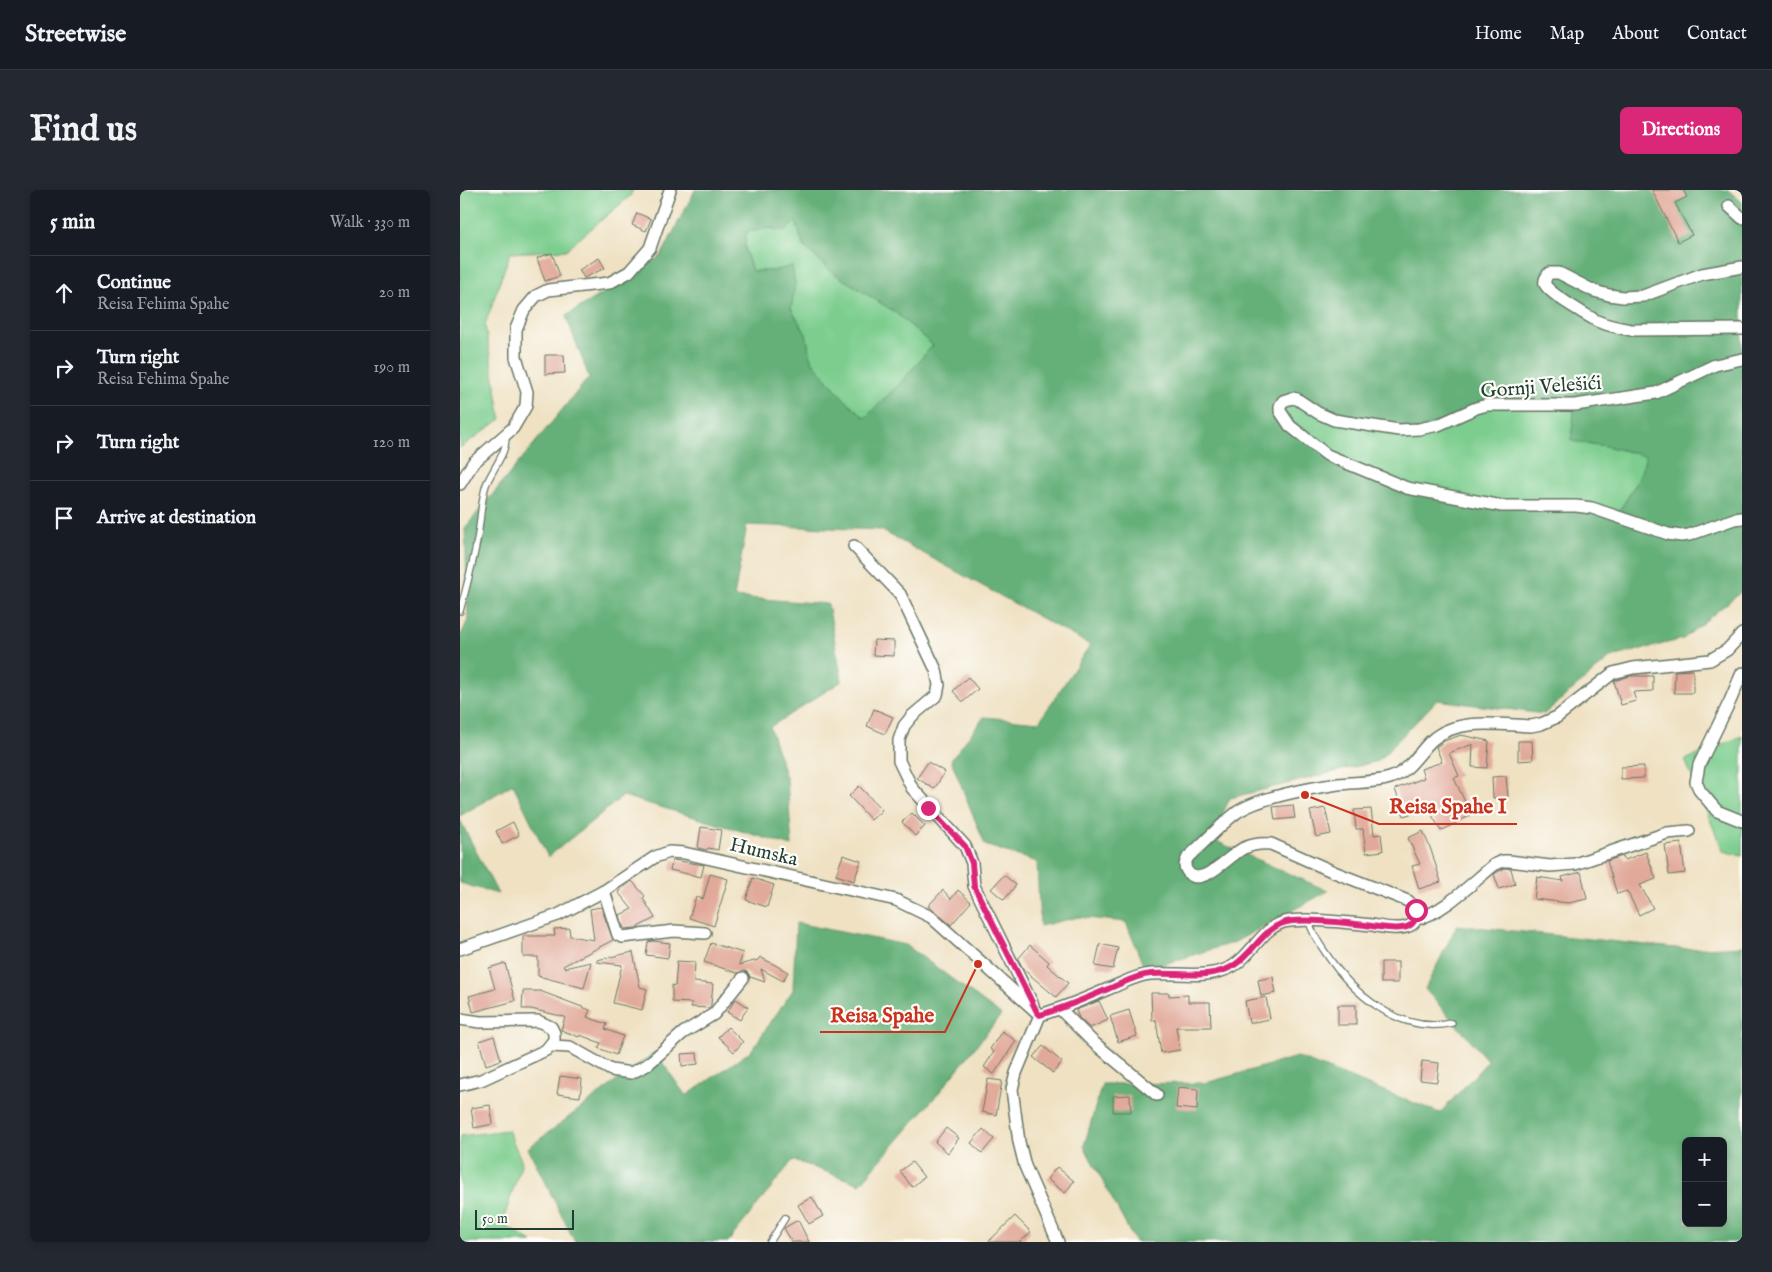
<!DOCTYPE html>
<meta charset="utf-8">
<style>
body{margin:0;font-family:"IM FELL English",serif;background:#242831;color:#f1f3f6}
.controls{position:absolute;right:15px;bottom:15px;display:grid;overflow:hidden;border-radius:8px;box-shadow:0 2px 8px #0003}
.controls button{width:45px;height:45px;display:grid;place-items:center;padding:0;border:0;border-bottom:1px solid #363941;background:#171b24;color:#f1f3f6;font:25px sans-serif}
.scale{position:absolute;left:15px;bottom:12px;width:99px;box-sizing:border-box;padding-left:5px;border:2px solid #1f3d34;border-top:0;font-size:14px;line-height:18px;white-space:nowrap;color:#1f3d34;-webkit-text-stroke:4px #fdfcf7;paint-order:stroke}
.stop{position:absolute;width:15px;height:15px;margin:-11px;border:4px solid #db2777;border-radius:50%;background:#fff}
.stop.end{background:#db2777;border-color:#fff;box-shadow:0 1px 5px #0008}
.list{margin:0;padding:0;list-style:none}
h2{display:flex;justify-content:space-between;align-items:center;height:65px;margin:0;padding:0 20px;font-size:21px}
h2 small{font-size:16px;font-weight:400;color:#9ea1a6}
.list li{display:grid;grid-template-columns:32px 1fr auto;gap:15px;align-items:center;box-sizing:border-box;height:75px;padding:0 20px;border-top:1px solid #363941}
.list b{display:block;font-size:19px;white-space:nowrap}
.list p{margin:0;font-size:16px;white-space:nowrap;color:#9ea1a6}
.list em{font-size:16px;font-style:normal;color:#9ea1a6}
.icon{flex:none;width:28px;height:28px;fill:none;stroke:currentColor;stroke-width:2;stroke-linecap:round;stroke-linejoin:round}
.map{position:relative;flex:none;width:1282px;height:1052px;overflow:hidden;border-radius:8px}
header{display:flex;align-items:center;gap:30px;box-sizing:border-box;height:70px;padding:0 25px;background:#171b24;border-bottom:1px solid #363941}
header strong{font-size:24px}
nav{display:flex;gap:28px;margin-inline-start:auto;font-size:18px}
.intro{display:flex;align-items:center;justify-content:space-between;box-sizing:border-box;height:120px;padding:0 30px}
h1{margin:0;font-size:35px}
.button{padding:12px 22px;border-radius:8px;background:#db2777;color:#fff;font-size:18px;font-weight:700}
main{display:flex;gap:30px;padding:0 30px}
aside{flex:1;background:#171b24;border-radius:8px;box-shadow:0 2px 8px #0003}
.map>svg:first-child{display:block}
.green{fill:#7ccd8e;stroke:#4e8561}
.forest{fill:#65b079;stroke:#427656;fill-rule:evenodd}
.building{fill:#e1a999}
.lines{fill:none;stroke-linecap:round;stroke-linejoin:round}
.service-casing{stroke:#687666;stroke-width:8}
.minor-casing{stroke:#687666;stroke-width:14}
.service{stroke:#fff;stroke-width:5.5}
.minor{stroke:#fff;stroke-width:11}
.route{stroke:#db2777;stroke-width:6}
.labels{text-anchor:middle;stroke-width:4.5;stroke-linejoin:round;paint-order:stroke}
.street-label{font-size:20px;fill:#1f3d34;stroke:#fdfcf7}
.leader{fill:none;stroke:#c8321e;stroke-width:2}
.callout-dot{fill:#c8321e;stroke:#fdfcf7;stroke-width:2}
.callout-label{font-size:21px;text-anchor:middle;font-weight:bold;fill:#c8321e;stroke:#fdfcf7;stroke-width:4.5;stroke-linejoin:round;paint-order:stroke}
</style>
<header>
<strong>Streetwise</strong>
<nav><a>Home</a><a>Map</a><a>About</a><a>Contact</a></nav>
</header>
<div class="intro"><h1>Find us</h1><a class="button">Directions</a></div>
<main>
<aside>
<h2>5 min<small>Walk · 330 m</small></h2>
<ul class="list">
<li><svg class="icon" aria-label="ahead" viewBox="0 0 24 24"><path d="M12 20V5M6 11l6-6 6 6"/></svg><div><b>Continue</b><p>Reisa Fehima Spahe</p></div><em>20 m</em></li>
<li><svg class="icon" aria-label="right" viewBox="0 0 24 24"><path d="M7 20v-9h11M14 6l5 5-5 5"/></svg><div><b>Turn right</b><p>Reisa Fehima Spahe</p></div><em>190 m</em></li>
<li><svg class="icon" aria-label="right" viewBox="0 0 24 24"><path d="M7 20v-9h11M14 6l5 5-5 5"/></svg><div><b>Turn right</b></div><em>120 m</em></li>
<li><svg class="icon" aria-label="arrive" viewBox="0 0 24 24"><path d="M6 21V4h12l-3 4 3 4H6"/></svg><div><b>Arrive at destination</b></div></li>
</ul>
</aside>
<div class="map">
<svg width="1282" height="1052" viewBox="0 0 1282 1052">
<rect width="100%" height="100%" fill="#fdfcf7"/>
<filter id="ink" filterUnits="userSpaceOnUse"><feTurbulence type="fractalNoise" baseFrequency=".02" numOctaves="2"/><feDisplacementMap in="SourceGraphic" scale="10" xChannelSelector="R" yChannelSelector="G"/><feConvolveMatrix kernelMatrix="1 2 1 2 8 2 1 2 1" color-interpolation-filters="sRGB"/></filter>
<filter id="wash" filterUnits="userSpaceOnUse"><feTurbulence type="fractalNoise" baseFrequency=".0096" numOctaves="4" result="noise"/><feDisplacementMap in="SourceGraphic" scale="20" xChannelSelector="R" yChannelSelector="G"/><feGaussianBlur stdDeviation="1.12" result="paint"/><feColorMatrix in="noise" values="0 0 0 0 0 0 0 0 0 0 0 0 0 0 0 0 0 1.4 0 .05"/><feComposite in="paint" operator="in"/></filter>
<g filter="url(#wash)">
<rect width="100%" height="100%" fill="#efe1c2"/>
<!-- green -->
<g class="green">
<path d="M0,0H173L170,6L106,60L50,63L25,135L41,229L0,258Z"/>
<path d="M336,31L343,56L372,82L435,122L473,155L442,191L405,229L385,210L351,170L346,144L331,119L335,93L312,81H292L285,59L286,42L310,38L326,41Z"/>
<path d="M823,211L1016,218L1115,215L1111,251L1146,256L1187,266L1179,289L1156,327L1042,316L947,298L853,255L820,216Z"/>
<path d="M1282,546V666L1263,661L1225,570Z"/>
<path d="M48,940L62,972L42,1034L72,1052H0V946Z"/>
</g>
<!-- forest -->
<g class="forest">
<path d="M235,0H1268L1282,12V401L1223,449L1151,467L1084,524L977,510L918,571L770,608L751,649L868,701L775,752L685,780L666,732L618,727L580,736L577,672L525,655L491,570L524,527L579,532L630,455L421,340L287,335L274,407L368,414L382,491L310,537L327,591L332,656L163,606L88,667L53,594L0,626V447L8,430L5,338L129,187L106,126L201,66ZM336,31L343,55L372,82L435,122L473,155L442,191L405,228L385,210L351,170L346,144L331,119L335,93L332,76L312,81H292L285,59L286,42L310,38L326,41ZM837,209L874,230L959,239L1036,214L1115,215L1111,251L1146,256L1186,266L1179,289L1156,326L1116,316H1042L947,298L853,255L820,216Z"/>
<path d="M0,630L38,704L0,693Z"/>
<path d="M336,733L446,755L541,825L481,900L400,994L333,970L268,1052H115L68,958L195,862L226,906L291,861L333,800Z"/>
<path d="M997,735L1225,759L1282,756V1052H675L624,956L642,894L746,893L837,867L980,923L1028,871L965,799ZM1226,951H1263V1033H1226Z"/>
</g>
<g id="blocks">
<!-- building -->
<g class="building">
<path d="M1192,0H1223L1227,7L1215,13L1232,45L1218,52Z"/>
<path d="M177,23L191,29L186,41L172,35Z"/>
<path d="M92,63L100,86L85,91L77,68Z"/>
<path d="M139,68L145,78L124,88L119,80Z"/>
<path d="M85,165H104L105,183L85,184Z"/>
<path d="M414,450L434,451V466L413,465Z"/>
<path d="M1233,480V503H1214L1215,481Z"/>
<path d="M1170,486H1193V501L1173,502L1176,511L1161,515L1154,491Z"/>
<path d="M508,487L518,499L503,512L493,501Z"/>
<path d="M414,519L433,527L425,544L407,536Z"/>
<path d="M1001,545L1029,551L1027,578L1012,577L1013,554L989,563L999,586L994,588L1011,625L981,641L968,618L944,626L935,599L964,588L961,579L982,572L976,557L984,551Z"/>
<path d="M1058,551H1072L1073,570L1058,571Z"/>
<path d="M468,572L485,582L474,599L457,588Z"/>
<path d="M1184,576V588L1161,589V577Z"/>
<path d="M1046,586L1048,607L1033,608L1032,587Z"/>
<path d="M399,596L422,620L411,630L389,606Z"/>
<path d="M833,615L835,628L815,630L813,617Z"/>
<path d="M865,618L871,644L856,647L850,621Z"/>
<path d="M911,619L914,645L921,644L923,661L906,663L903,639H896L894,620Z"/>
<path d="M452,623L465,636L455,646L442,632Z"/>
<path d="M53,632L59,645L42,654L36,641Z"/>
<path d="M241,637L261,640L258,660L248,658L247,660L238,658Z"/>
<path d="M963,641L971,660L981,692L959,699L952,676L960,674L948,648Z"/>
<path d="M1221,653L1225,683L1209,685L1205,655Z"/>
<path d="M1186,662L1196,689L1180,695L1193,718L1179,725L1167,701L1157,704L1147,671L1163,666L1165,670Z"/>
<path d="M383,665L401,671L394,691L376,685Z"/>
<path d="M213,670L244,675L241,687L210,680Z"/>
<path d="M1045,678L1051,679L1055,694L1039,699L1034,684Z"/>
<path d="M1121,682L1127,709L1109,713L1074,709L1077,687L1103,691L1102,687Z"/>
<path d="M250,684L268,689L254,736L229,728L236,707L243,709Z"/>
<path d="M544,685L556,695L544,710L531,699Z"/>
<path d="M293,688L314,695L307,717L286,710Z"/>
<path d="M172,691L185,706L183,708L195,728L176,738L164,739L160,725L172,719L158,702Z"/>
<path d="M483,700L491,709L498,700L511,712L491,735L468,716Z"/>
<path d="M141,717L153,750L103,776L104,778L131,772L124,798L78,786V767H63V746H95L94,739L109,738L110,746L134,750L130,719Z"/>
<path d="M194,751L210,753L208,768L186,765L188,752Z"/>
<path d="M251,753L283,763L279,775L298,770L300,767L328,782L323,791L301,779L305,792L290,787L288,783L285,781L277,783L244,772Z"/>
<path d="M640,754L658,758L653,779L635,776Z"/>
<path d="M570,755L589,772L587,775L608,793L596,807L564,780L558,769Z"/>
<path d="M173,762L180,797L187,799L182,820L153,813L162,775L137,772V770Z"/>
<path d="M217,771L235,772L234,792L253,794L251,815L249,818L231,817L232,813L212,812V795L215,796Z"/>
<rect x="921" y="772" width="17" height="21"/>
<path d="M45,773L55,811L13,822L9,806L35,799L29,778Z"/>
<path d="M813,787L816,803L801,806L798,790Z"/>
<path d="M63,801H80L130,820L127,827L147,834L145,839L163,846L156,865L138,858L141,853L120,845L119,847L101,840L105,827L71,819H62Z"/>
<path d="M691,803H709V806L728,805V812H750L751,837H716L720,860L701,863L696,830H692Z"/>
<path d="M806,807L810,829L789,833L785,811Z"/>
<path d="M276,809L288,817L280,830L267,822Z"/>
<path d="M639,811L648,830L630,838L619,828L616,820Z"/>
<rect x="878" y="815" width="18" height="20"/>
<path d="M669,820L677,846L658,852L650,826Z"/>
<path d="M268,837L283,852L274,862L258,847Z"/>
<path d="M542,841L556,851L534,884L524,877L534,862L530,859Z"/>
<path d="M34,846L41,870L26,875L19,851Z"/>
<path d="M583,856L602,872L593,883L573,867Z"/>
<path d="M237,863L238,874L222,876L221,864Z"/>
<path d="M962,871L979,873L977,892L960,890Z"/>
<path d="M100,886L122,889L120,907L97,904Z"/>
<path d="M528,889L542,891L536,925L522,922Z"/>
<path d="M718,897L738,899L737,920L716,918Z"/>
<path d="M670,905L671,922H653V906Z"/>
<path d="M30,915L33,934L14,938L11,918Z"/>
<path d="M486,938L499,948L488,963L475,952Z"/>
<path d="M523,939L534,949L522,963L511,953Z"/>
<path d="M452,972L464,987L452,997L440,981Z"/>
<path d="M597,977L614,991L605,1003L587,989Z"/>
<path d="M352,1007L363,1026L349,1034L338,1015Z"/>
<path d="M555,1026L571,1042L560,1052H528Z"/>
<path d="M338,1030L349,1052H332L324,1038Z"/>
</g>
</g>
</g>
<g filter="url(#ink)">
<use href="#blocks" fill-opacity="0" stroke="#687666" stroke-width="1"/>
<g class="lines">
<!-- service casing -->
<g class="service-casing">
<g id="service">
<path d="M0,421C7,395 14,370 18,345C21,328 21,310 26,295C31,281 50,259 45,245"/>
<path d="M849,731C852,743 858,752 865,762C892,803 939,845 992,833"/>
<path d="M310,1052L325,1028"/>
</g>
</g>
<!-- minor casing -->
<g class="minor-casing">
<g id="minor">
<path d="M1269,16L1282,28"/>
<path d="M1282,77L1242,84L1183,106L1163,107L1149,105L1134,101L1099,83H1089C1086,87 1084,90 1085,94C1088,103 1128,126 1137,131C1148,136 1160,138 1171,140L1282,139"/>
<path d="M1282,169L1255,175L1196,203L1115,215H1027L1016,218L978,235L959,239L939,240L874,230L858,223L837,209L832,208L823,211L820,216V221L830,236L867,265L947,298L1042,316H1116L1132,318L1208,344L1221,346L1229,345L1274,329L1282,328"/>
<path d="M0,294L13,273L53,238L66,216L67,202L56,167V139L64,120L76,106L88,100L149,93L169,82L190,58L210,0"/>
<path d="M394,356L440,404L476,480L479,495L477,505L452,526L444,536L439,550V571L452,598L505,656L512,673L514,696L573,815"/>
<path d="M1282,483L1270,511L1239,575L1236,592L1240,601L1257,621L1282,631"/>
<path d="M144,701L158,745L162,747L214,741L245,743"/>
<path d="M956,729C982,724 1013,692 1034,675L1043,671H1049L1090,676L1115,674L1207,643L1229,641"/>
<path d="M0,759L98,725L144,701L195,667L209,662L224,663L436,710L471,727L580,825"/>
<path d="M600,819L633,852L697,905"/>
<path d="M580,825C603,818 625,809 648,799C661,794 676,785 691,784C717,782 749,790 773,776C792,765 802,738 824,732C845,727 890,733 912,735C923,737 935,740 946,737C961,733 958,719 948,711L874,682L811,654C801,653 793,654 784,658C770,664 740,701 727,681C723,676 726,672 728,667C744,653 759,636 776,623C796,608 851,598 878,594C895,592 914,593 930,588C949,582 959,562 972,550C997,527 1040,535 1071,536L1081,534L1097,527L1153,483L1173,478L1250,470L1267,460L1282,444"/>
<path d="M580,825L556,883L552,899L559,952L565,976L598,1052"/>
<path d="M0,829L20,832L78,831L91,837L94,843V850L86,860L21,890L0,895"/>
<path d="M91,856L110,857L151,880L171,883L187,875L223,843L254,824L283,788"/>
</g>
</g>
<!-- service -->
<use href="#service" class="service"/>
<!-- minor -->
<use href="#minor" class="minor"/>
</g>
</g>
<g class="lines" filter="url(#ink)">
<!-- route -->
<path class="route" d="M468,618L505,656L512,673L514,696L577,822L580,825C603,818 625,809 648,799C661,794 676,785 691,784C717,782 749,790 773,776C795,763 804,734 832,731C852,729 876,732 896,734C910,735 938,742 949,736C956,732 957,726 956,720"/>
</g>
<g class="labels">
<!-- street labels -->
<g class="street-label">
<text transform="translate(1081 196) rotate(-4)" y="7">Gornji Velešići</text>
<text transform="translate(304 661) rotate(13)" y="7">Humska</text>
</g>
</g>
<!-- callouts -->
<path class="leader" d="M845 605L919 634H1057M518 774L485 842H360"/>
<g class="callout-dot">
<circle cx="845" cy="605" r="5"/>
<circle cx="518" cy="774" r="5"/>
</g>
<g class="callout-label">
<text x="988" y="623">Reisa Spahe I</text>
<text x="422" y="832">Reisa Spahe</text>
</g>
</svg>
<div class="controls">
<button>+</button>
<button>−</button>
</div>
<div class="scale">50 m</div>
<div class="stop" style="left:956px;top:720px"></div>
<div class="stop end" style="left:468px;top:618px"></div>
</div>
</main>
